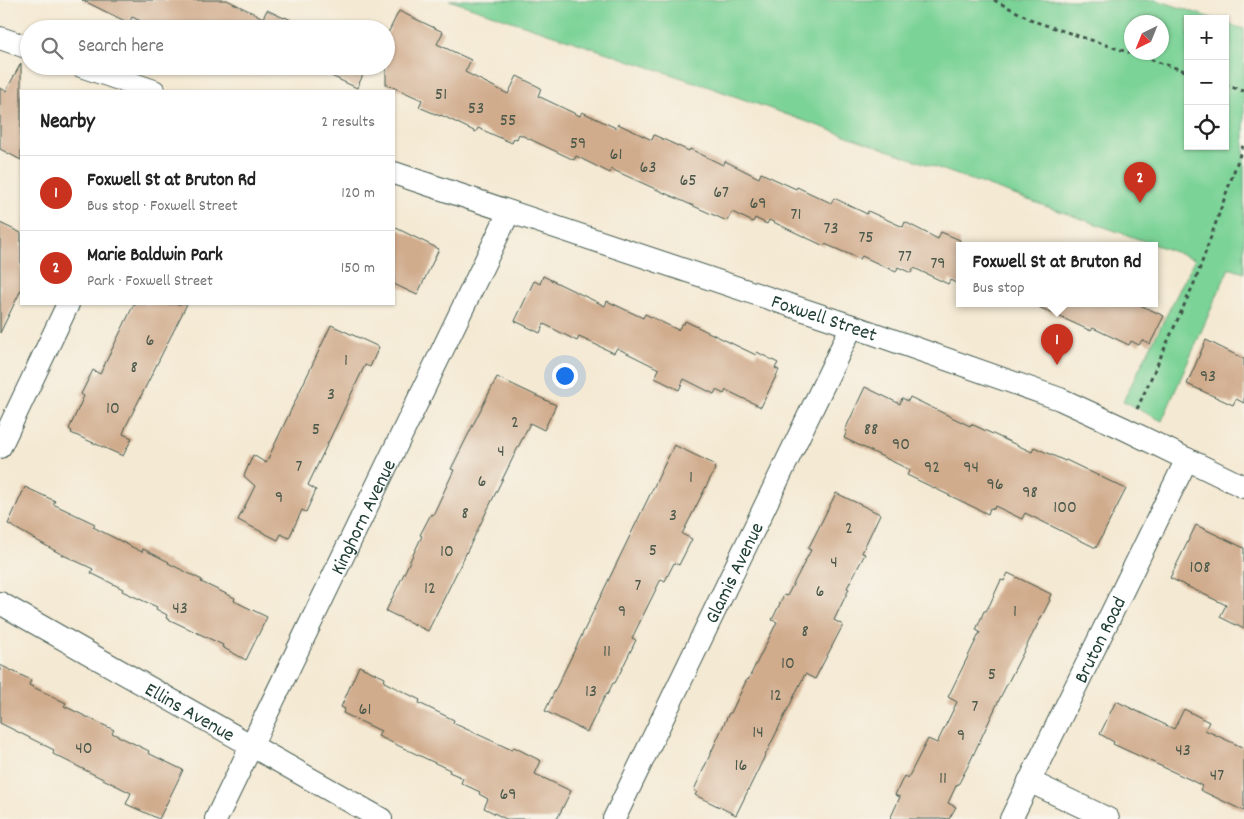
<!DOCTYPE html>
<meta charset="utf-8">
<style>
body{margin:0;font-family:Dekko,sans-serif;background:#f6f6f6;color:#222}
.controls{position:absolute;right:15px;top:15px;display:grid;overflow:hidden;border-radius:0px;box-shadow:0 1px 4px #0004}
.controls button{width:45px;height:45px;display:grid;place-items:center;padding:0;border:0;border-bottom:1px solid #e0e0e0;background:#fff;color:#222;font:25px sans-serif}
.compass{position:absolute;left:1124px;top:15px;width:45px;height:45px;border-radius:50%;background:#fff;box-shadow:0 1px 4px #0004;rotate:223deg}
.you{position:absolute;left:564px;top:375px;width:18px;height:18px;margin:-12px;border:4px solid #fff;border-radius:50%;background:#1a73e8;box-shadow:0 0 0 8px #1a73e833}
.badge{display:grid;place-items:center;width:32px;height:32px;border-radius:50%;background:#c8321e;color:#fff;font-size:16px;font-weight:700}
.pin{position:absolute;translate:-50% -41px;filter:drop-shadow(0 1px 2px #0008)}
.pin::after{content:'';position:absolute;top:26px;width:18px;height:15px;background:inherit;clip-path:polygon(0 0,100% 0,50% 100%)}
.popup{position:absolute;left:956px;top:242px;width:202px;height:65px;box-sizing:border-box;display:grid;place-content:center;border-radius:0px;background:#fff;filter:drop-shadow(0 1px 4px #0005);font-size:16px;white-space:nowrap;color:#767676}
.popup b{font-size:19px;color:#222}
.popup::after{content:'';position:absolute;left:50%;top:100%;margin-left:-10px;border:10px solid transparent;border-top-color:#fff}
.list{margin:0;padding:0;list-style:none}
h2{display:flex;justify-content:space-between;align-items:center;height:65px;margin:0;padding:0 20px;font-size:21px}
h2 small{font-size:16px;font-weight:400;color:#767676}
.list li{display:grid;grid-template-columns:32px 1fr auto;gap:15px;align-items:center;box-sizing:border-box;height:75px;padding:0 20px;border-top:1px solid #e0e0e0}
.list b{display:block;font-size:19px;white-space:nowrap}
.list p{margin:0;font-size:16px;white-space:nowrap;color:#767676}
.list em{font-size:16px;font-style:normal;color:#767676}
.icon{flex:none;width:28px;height:28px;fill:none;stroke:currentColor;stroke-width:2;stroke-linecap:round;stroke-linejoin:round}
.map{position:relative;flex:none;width:1244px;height:819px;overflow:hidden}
.search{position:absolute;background:#fff;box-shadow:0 1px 4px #0004;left:20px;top:20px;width:375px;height:55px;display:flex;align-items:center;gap:12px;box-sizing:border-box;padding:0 18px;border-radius:28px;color:#767676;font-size:19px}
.panel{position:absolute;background:#fff;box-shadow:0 1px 4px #0004;left:20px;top:90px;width:375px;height:215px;border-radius:0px}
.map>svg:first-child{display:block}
.green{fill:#7cd397;stroke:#4e8866;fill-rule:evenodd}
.building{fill:#d0ab8c}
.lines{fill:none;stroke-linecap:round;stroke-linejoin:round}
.minor-casing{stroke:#3f574c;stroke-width:24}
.path{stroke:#3f574c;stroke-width:3;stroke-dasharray:4 4;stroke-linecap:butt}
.minor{stroke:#fff;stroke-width:22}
.labels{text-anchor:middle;stroke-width:4;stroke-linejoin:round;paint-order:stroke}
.number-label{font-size:18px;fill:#4b584a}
.street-label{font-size:20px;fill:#1f3d34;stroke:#f7f3e8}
</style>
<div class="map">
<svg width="1244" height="819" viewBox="0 0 1244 819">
<rect width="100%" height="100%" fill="#f7f3e8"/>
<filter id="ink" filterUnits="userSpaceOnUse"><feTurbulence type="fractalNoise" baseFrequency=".02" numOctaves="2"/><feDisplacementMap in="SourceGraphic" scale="10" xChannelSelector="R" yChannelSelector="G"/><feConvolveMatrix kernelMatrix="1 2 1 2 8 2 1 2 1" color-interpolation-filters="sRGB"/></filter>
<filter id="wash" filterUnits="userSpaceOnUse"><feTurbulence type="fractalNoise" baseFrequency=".0096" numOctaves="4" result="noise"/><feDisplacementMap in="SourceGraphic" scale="20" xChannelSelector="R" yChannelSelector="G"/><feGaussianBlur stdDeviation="1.12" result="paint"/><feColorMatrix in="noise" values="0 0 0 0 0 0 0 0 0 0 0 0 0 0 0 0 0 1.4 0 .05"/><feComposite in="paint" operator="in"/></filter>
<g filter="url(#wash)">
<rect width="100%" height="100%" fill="#f4e9d3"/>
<!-- green -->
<path class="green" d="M449,0H1157L1214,19H1188V146H1225V23L1244,29V273L1229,268L1162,421L1123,401L1195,259L706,86ZM1132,22H1162V52H1132Z"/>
<g id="blocks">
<!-- building -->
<g class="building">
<path d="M82,0H227L263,18L267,10L284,18L285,17L309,29H158L132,17L129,23Z"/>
<path d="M399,11L443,32L437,44L471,60L465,72L508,94L517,76L541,88L538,96L580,116L582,112L616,128L618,124L652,140L654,135L689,151L690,149L723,165L725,161L759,178L761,173L796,189L797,187L831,203L834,198L867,214L868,211L903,227L905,222L938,239L941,232L960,240V285L950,280L948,284L914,268L911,273L898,267L896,272L862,256L860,259L825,244L824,246L769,220L767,224L755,218L753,222L732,212L727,221L611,169L610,173L576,156L574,160L519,134L517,139L514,138L512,143L478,128L476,132L441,115L440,116L419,107L422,100L386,84V37Z"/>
<path d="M21,63V160L0,149V88L6,91Z"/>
<path d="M310,66H367L357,88Z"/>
<path d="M0,223L21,233V290L0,333Z"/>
<path d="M394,227L439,249L417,295L394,284Z"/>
<path d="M543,276L605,306L607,301L643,318L645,314L678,330L682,324H684L685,321L756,355L757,352L778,363L775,368L779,370L761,407L726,390L724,394L716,390L714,394L684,379L679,390L655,378L659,369L617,348L614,353L579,337L577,341L544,324L540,333L515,321L534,281L540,284Z"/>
<path d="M134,304H187L126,426L123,434L132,438L123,456L71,433L72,431L69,429L84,396L81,394L93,370L100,374Z"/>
<path d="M1032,304H1138L1164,316L1150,344L1142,340L1139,345L1131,341L1129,345L1093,328L1091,331Z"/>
<path d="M331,325L379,347L370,367L365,365L308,485L316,490L306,512L302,510L289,538L281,534L278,540L238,520L255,486L244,476L253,455L266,463Z"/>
<path d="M1206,340L1244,359V403L1236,399L1233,405L1187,384Z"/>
<path d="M497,377L556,405L544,430L530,423L428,631L386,611L422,536L420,535L431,514L433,515L454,470L451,469Z"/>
<path d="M865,387L900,404L902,398L908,401L910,397L970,426L971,424L1032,452L1034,447L1065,461L1066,460L1126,489L1096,548L1025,513L1022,519L995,506L994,509L990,508L988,514L907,475L910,470L844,438L847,431L845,430Z"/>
<path d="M674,445L716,465L714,468L715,469L682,534L692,539L679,565L674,563L665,581L661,579L632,638L636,640L615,683H613L607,695L606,694L587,732L545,711Z"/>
<path d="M25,487L55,501L53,504L95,524L93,527L142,552L143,549L169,562L168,563L202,580L201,582L235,598L234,601L267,617L246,660L222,647L223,645L166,618L167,615L156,609L157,607L122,591L123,589L91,573L93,569L59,553L8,524Z"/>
<path d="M836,493L880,514L864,548L862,553L865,554L847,588L849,589L834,620L843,625L815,679L805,674L736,815L695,795L697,792L694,790L729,713H731L747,679L748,680L777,622L772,620L784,595L787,596L811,550L808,549Z"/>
<path d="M1196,525L1244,548V629L1220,617L1226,605L1170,578Z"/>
<path d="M1008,573L1051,594L1049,599L1050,600L1000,698L968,766L958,785L957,784L948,803L956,807L949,819L942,818L941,819H890L900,797L895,795L904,776L908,778L928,739L937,743L957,702L948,697L980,632L976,630L984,611H986L990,604L1001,580L1004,581Z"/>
<path d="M0,665L31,680L29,685L66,703L64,706L114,730L112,733L149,751L148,753L183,770L159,819L126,804L131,793L53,754L54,750L0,723Z"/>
<path d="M359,666L385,678L384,682L420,700L419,703L454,720L453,723L512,750L514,747L541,761L535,774L571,791L557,819H506L484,808L488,799L479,794L480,792L461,783L463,778L449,772L450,770L378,736L381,731L343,713L345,709L341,707Z"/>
<path d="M1116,701L1174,729L1184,709L1209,722L1205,730L1244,748V811L1200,790L1202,786L1191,780L1113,744L1114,742L1100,734Z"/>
</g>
</g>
</g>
<g filter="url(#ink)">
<use href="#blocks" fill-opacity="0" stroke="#3f574c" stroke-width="1"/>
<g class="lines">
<!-- minor casing -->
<g class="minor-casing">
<g id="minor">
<path d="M0,38L29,48"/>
<path d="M81,66L154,91"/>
<path id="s1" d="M394,173L852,326L1060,399L1125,429L1244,487"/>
<path d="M0,447L68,304"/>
<path id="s2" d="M0,603L381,819"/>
<path d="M1029,781L1108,819"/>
<path id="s3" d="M216,819L509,212"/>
<path id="s4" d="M614,819L852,326"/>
<path id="s5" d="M1011,819L1187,459"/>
</g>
</g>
<!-- path -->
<g class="path">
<path d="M994,0L1036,22L1188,72"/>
<path d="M1225,85L1244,91"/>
<path d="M1137,409L1196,279L1244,143"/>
</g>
<!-- minor -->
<use href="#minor" class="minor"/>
</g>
</g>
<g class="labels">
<!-- number labels -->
<g class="number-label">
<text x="441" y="99">51</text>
<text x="476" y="113">53</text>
<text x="508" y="125">55</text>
<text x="578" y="148">59</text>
<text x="616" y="159">61</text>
<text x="648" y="172">63</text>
<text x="688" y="185">65</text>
<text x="721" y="197">67</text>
<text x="758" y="208">69</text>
<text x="796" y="219">71</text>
<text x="831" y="233">73</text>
<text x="866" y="242">75</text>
<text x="905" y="261">77</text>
<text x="938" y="268">79</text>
<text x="150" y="345">6</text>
<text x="346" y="365">1</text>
<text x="134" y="372">8</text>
<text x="1208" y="381">93</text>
<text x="331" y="399">3</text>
<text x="113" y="413">10</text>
<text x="515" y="427">2</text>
<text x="316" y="434">5</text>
<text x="871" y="434">88</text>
<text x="901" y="449">90</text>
<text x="501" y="456">4</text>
<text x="299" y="471">7</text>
<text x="932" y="472">92</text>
<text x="971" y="472">94</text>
<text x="691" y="482">1</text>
<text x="482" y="486">6</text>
<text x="995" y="489">96</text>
<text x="1030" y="497">98</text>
<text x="279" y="502">9</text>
<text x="1065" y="512">100</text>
<text x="465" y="518">8</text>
<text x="673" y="520">3</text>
<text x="849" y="533">2</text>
<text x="653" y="555">5</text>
<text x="447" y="556">10</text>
<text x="834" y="567">4</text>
<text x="1200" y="572">108</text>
<text x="638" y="590">7</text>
<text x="430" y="593">12</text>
<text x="820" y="596">6</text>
<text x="180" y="613">43</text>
<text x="622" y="616">9</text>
<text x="1015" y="616">1</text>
<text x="805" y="636">8</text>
<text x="607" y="656">11</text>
<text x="788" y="668">10</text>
<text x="992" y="679">5</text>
<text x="591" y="696">13</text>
<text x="776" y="700">12</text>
<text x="975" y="711">7</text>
<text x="365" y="714">61</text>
<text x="758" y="737">14</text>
<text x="961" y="740">9</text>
<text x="84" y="753">40</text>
<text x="1183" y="755">43</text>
<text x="741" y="770">16</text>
<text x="1217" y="780">47</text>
<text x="943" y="783">11</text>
<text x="508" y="799">69</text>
</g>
<!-- street labels -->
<g class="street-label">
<text dy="7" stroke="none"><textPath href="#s1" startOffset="454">Foxwell Street</textPath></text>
<text dy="7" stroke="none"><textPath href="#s3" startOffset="336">Kinghorn Avenue</textPath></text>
<text dy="7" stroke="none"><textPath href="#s4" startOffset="274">Glamis Avenue</textPath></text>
<text dy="7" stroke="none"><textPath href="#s5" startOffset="200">Bruton Road</textPath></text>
<text dy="7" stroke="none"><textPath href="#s2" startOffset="219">Ellins Avenue</textPath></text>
</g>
</g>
</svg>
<div class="controls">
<button>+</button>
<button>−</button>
<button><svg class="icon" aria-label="locate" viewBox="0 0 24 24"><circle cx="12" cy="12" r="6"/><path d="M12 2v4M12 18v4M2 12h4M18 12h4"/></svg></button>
</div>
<svg class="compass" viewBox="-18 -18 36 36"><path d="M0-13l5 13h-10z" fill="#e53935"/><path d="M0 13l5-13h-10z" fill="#767676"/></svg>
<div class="you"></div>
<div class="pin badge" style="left:1057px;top:365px">1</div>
<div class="popup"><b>Foxwell St at Bruton Rd</b>Bus stop</div>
<div class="pin badge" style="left:1140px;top:203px">2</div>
<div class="search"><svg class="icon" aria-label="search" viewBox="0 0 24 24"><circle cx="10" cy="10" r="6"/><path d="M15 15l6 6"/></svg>Search here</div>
<section class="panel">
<h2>Nearby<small>2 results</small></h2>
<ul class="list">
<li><span class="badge">1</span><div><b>Foxwell St at Bruton Rd</b><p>Bus stop · Foxwell Street</p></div><em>120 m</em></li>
<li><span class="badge">2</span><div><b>Marie Baldwin Park</b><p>Park · Foxwell Street</p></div><em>150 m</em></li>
</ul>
</section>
</div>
